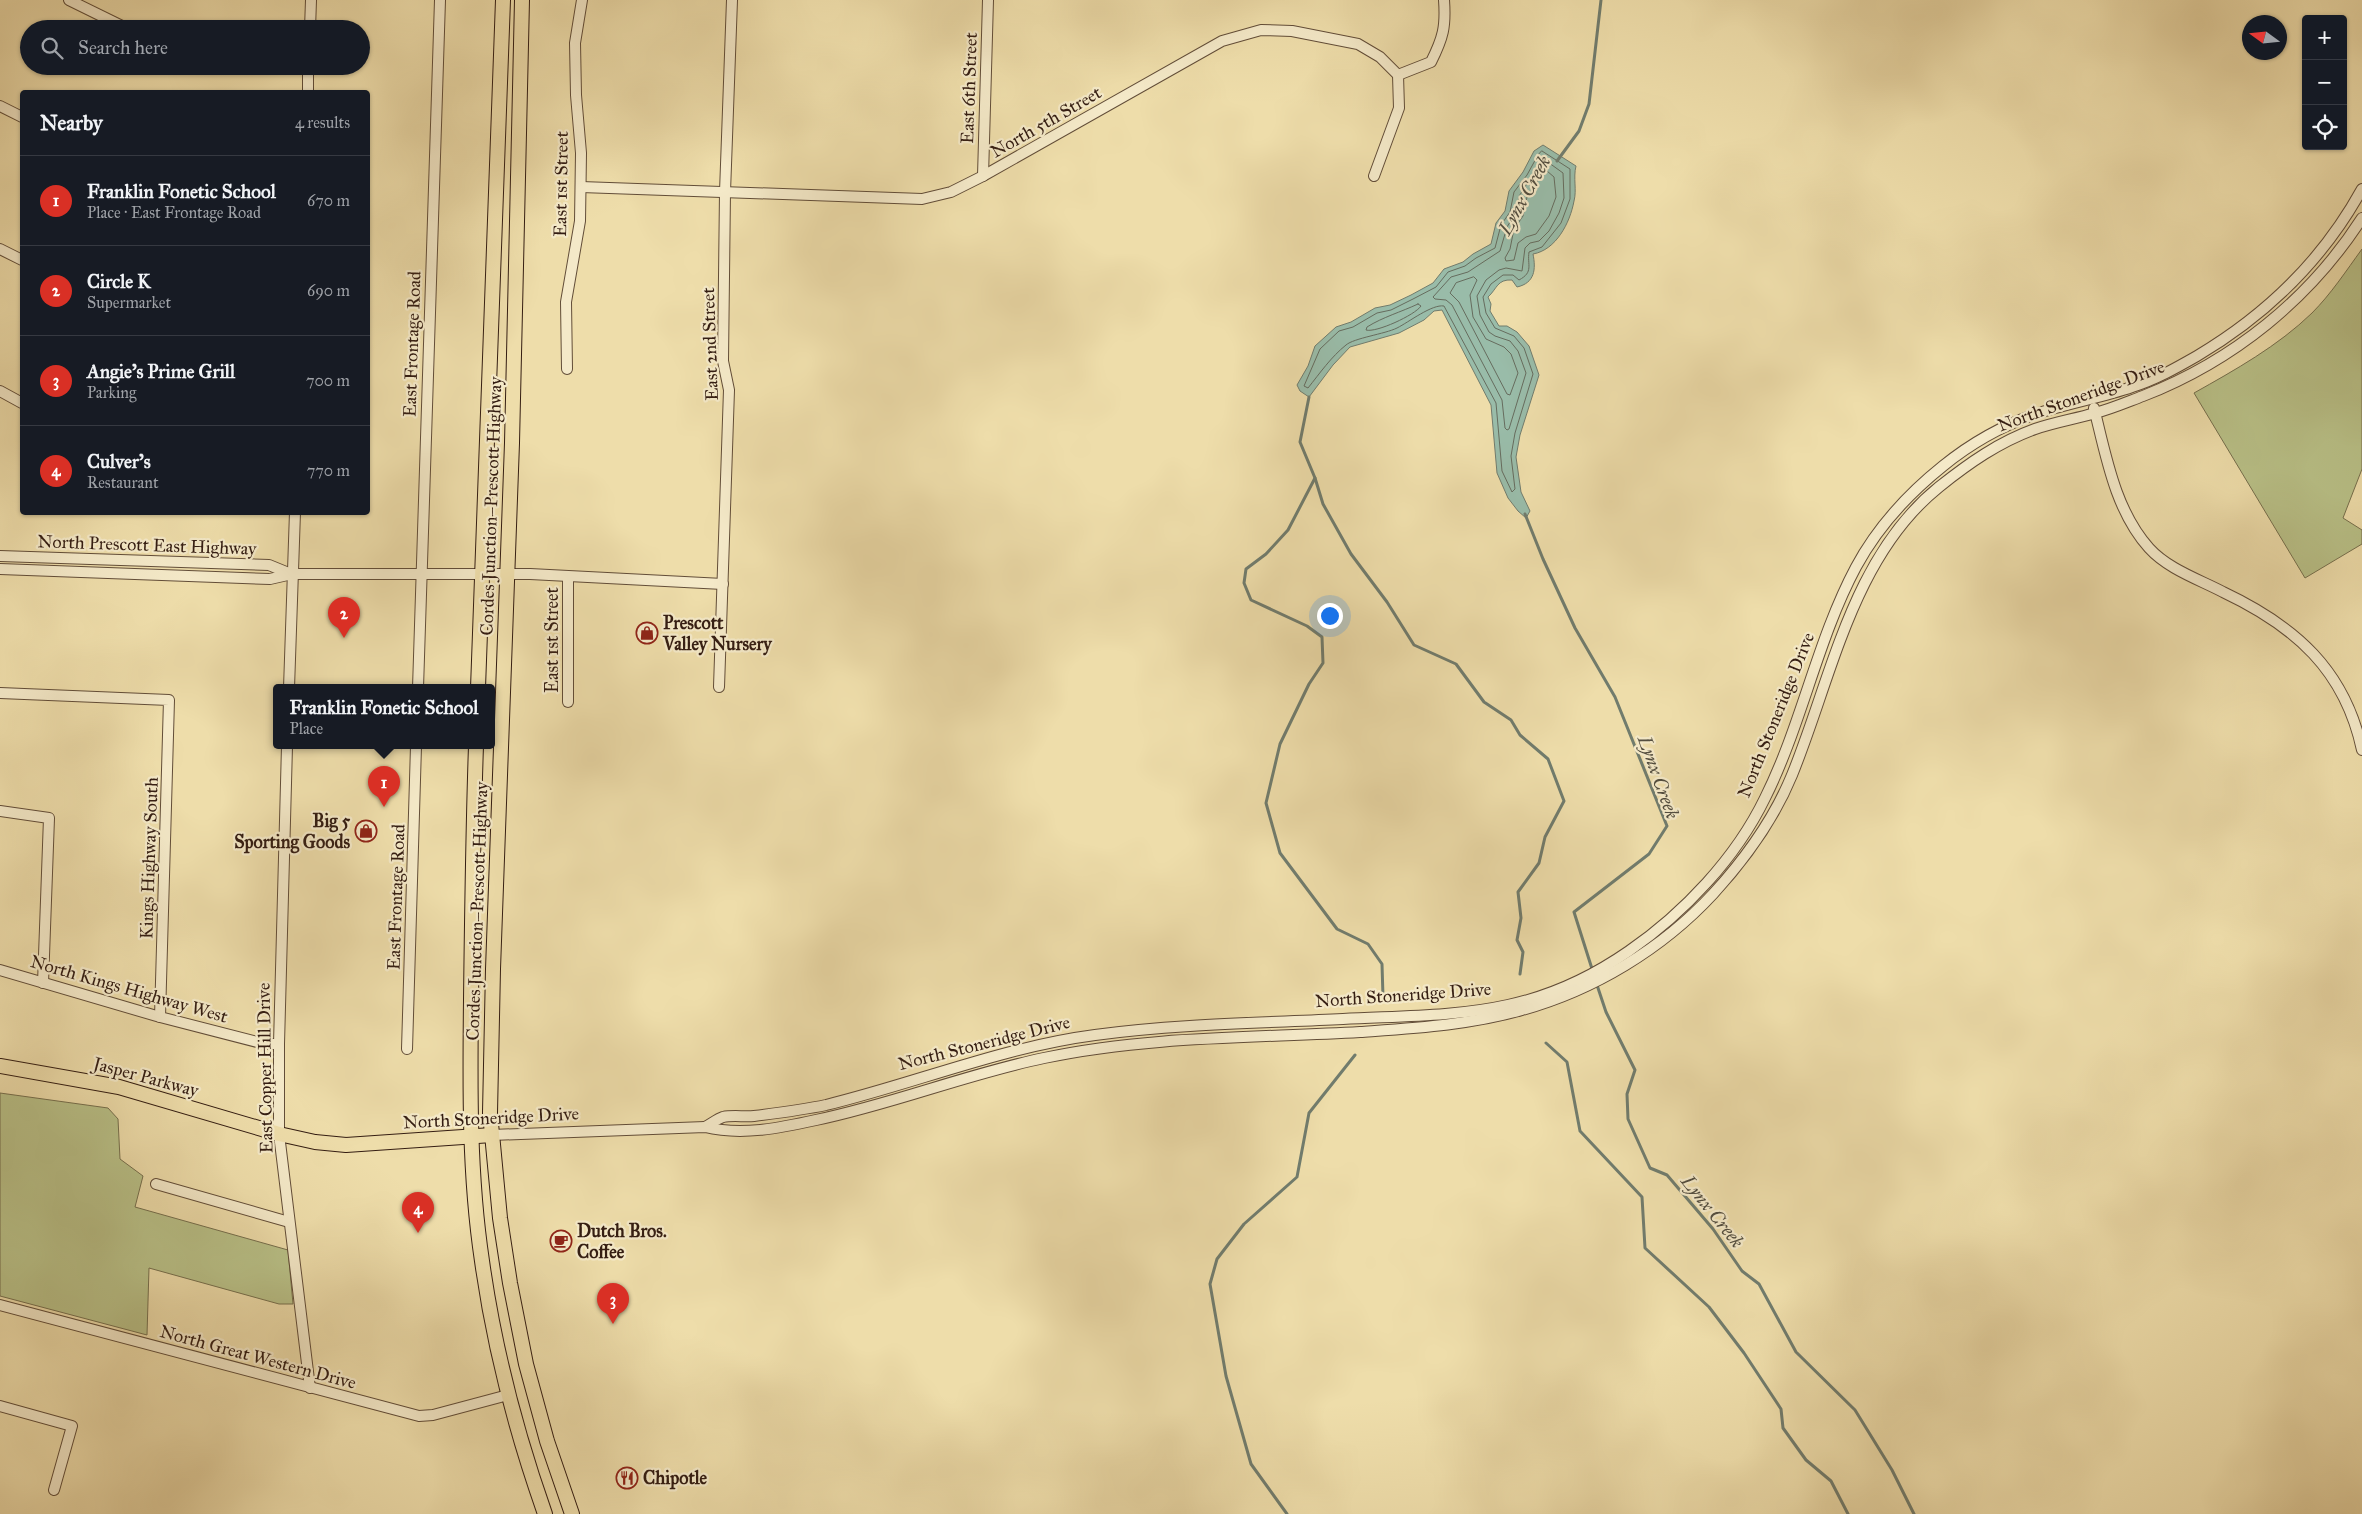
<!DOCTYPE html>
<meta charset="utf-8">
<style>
body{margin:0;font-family:"IM FELL Great Primer",serif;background:#20242c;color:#f1f3f6}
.controls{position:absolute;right:15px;top:15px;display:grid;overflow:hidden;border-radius:5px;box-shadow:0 1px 4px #0004}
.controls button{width:45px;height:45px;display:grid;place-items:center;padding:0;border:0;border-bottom:1px solid #363941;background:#171b24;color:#f1f3f6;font:25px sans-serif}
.compass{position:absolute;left:2242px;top:15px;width:45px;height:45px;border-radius:50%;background:#171b24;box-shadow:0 1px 4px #0004;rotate:285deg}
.you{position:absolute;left:1329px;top:615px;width:18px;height:18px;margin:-12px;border:4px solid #fff;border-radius:50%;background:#1a73e8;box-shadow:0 0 0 8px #1a73e833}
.badge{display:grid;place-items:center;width:32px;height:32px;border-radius:50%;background:#d93025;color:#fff;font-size:16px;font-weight:700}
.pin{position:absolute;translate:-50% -41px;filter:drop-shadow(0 1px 2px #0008)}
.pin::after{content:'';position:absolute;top:26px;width:18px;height:15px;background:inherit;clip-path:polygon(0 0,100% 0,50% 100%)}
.popup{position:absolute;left:273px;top:684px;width:222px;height:65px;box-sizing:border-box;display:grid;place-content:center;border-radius:5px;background:#171b24;filter:drop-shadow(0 1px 4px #0005);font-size:16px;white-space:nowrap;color:#9ea1a6}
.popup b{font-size:19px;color:#f1f3f6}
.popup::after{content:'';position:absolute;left:50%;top:100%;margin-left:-10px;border:10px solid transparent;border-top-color:#171b24}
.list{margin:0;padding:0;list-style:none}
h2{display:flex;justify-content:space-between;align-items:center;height:65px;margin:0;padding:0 20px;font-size:21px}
h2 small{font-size:16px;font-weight:400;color:#9ea1a6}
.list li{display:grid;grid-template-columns:32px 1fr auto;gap:15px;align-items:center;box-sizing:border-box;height:90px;padding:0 20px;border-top:1px solid #363941}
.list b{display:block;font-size:19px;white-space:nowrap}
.list p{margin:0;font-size:16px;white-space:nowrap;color:#9ea1a6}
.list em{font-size:16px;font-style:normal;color:#9ea1a6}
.icon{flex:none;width:28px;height:28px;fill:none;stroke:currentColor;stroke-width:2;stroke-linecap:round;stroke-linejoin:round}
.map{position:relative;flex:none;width:2362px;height:1514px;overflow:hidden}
.search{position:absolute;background:#171b24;box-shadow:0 1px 4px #0004;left:20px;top:20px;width:350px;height:55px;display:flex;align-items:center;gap:12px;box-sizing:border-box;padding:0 18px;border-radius:28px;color:#9ea1a6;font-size:19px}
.panel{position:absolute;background:#171b24;box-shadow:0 1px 4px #0004;left:20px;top:90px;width:350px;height:425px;border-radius:5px}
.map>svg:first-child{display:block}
.green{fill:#b9c188;stroke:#766f4d}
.water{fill:#99bca9;stroke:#717c6d}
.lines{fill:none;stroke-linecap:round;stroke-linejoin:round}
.shore{stroke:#666c5e;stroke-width:1}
.stream{stroke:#717c6d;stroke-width:3}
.minor-casing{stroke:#624d38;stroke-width:12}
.major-casing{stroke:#341d12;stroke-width:16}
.minor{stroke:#f4e9c8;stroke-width:10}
.major{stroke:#eda;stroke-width:14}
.labels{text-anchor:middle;stroke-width:4.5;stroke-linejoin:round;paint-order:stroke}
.street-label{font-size:18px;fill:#341d12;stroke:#f4e9c8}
.poi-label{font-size:18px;font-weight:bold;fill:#341d12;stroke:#f4e9c8;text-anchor:start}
.water-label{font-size:19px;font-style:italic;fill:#524d3f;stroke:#f4e9c8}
</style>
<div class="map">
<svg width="2362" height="1514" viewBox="0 0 2362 1514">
<rect width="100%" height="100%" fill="#eda"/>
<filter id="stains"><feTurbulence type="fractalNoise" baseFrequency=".004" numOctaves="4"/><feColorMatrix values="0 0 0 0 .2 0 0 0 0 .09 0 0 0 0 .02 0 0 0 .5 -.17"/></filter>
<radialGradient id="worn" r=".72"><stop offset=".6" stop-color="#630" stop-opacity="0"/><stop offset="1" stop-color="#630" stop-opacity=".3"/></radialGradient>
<!-- green -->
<g class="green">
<path d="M2362,249V469L2343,518L2362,530V544L2305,578L2194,393C2235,370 2278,346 2312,313C2331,294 2346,271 2362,249Z"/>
<path d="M0,1093L108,1108L118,1119L120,1159L143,1176L135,1207L288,1250L293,1304H279L149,1268L147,1335L0,1296Z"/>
</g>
<!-- water -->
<path class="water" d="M1543,145L1576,166C1573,178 1577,190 1574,201C1570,223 1556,250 1533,254C1536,269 1535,283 1517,287L1512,280C1497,279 1497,289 1488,297L1491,304L1490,311L1499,326H1507L1517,332L1529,346L1539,375L1520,435L1516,457L1521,492L1530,511L1526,518L1518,511L1508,498L1497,473L1491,405L1442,310L1434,311L1424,320L1399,333L1350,347L1333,365L1309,397L1300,391L1297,385L1308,366L1315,346L1336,327L1351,322L1375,308L1390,305L1411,295L1433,283L1444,269L1463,262L1473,254L1491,244L1496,223L1505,211L1509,191L1523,172L1534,151Z"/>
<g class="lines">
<!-- shore -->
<g class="shore">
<path d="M1542,151L1570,169V199L1561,223L1542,247L1529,252C1527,265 1534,272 1519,280L1513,275H1503L1491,284L1483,297L1486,313L1495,328L1514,336L1524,348L1533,374L1515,433L1511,456L1515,489L1512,492L1502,471L1496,403L1444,306C1432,304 1409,322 1397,328C1385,334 1354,338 1346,345C1331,357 1320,373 1308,388L1304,386L1320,349L1339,331L1353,327L1377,313L1391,310L1413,299L1436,287L1448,272L1465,266L1476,258L1495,248L1501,225L1510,212L1514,192L1527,175L1538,155Z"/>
<path d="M1542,160H1545L1563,173L1564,198L1559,213L1549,231L1539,241L1530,243L1525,248L1522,271L1506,268L1499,270L1486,280L1477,296L1480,315L1489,332L1495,336L1510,341L1518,351L1526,373L1509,429L1507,430L1505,428L1502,400L1452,305L1446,300L1435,299L1433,297L1451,277L1468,272L1500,251L1507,227L1515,214L1520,195Z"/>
<path d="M1547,171L1554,177L1556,197L1549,216L1536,234L1526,237L1518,243L1514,260L1506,261L1505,258L1510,249L1514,229L1523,216L1527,197L1544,172Z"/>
<path d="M1474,277L1477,280L1470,295L1473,317L1486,339L1504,347L1511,354L1518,373L1510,395L1507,394L1459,302L1450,293L1456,283Z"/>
<path d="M1418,304L1421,306C1415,315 1376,333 1366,330L1367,327C1383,317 1401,312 1418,304Z"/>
</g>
<!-- stream -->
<g class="stream">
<path d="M1557,161L1579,131L1589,104L1601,0"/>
<path d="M1309,397L1300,442L1315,478L1288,530L1266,554L1246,569L1244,583L1251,600L1307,626L1322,637L1323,663L1309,684L1280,744L1266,803L1280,853L1337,929L1368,944L1382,964L1383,997"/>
<path d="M1315,478L1323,504L1351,554L1387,602L1414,645L1456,664L1484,702L1511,720L1520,735L1548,759L1564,801L1545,837L1539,863L1518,892L1521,918L1517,940L1523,952L1520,974"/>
<path d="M1525,514L1543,559L1575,628L1615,697L1667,826L1649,854L1574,912L1593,972"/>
<path d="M1596,982L1606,1012L1635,1070L1627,1094L1628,1119L1650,1168L1667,1175L1713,1229L1742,1271L1759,1284L1796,1352L1855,1410L1892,1470L1914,1514"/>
<path d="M1546,1043L1567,1062L1580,1131L1642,1197L1645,1248L1709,1307L1744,1353L1781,1409L1783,1428L1806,1460L1831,1481L1848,1514"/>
<path d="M1287,1514L1251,1464L1226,1376L1210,1284L1217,1259L1244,1224L1297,1177L1309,1113L1355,1055"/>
</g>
<!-- minor casing -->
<g class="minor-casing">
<g id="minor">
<path d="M69,0L128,29"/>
<path d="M310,29L311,0"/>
<path d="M1398,75L1431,62C1443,38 1446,27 1444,0"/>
<path d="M308,92V66"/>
<path d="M0,106L22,117"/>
<path d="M983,176L988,0"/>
<path d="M581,187L922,199L951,192L983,176L1222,41L1261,30L1292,31L1358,44L1380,57L1398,75L1399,108L1374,176"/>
<path d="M0,249L22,260"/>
<path d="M567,369L566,302L580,221L581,153L576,95L575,43L582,0"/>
<path d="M0,391L22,403"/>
<path d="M2094,408C2106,456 2115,510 2149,548C2168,569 2198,579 2223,592C2295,626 2345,670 2362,750"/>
<path d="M0,556L269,565L291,574"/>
<path d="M0,569L270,579L292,574H530L723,584"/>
<path d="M719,687L729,390L723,361L725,192L732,0"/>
<path d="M289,688L295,512"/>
<path d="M418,688L440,0"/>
<path d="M0,693L169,700L160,1017"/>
<path d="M568,702V577"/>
<path d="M287,746L279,1044V1134L310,1388"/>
<path d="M0,811L49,818L43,983"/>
<path d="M0,970L160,1017L265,1044H279"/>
<path d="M407,1049L416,746"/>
<path d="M705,1127C711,1124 717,1119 723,1117C732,1115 745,1117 754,1116C778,1113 802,1110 826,1105C916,1083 1003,1047 1095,1035C1177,1024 1261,1023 1343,1019C1397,1016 1454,1017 1508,1005C1550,996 1593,976 1629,951C1684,913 1736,858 1765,798C1802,724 1817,640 1856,567C1877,528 1908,494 1943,466C1975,440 2013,420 2052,409C2079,401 2106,396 2132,387C2155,380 2176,368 2197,356C2266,315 2323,260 2362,189"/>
<path d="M492,1135L705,1127C741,1136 780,1128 816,1120C893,1104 967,1074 1044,1058C1148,1036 1254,1038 1360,1032C1415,1028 1469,1025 1522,1010C1594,990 1662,949 1713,894C1745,859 1774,819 1792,775C1832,677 1852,557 1939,487C1969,463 1999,442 2035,429C2055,422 2075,419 2095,413C2111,409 2127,402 2143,396C2233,361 2310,299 2362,218"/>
<path d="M156,1184L289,1222"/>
<path d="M0,1305L419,1416L433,1415L508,1395"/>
<path d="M0,1406L72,1426L54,1490"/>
</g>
</g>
<!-- major casing -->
<g class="major-casing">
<g id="major">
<path d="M522,0L512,443L493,969L490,1113L500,1218L510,1283L526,1364L547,1441L572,1514"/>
<path d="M478,688L503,0"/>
<path d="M476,746C473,830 472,915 471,1000C470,1087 469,1174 482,1261C494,1347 516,1432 545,1514"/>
<path d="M0,1066L119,1087L279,1134L315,1142L346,1145L492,1135"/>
</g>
</g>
<!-- minor -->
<use href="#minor" class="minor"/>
<!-- major -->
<use href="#major" class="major"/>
</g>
<!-- icons -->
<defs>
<g id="shop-ring" transform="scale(1.125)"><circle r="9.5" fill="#f4e9c8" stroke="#8f2418" stroke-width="1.5"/><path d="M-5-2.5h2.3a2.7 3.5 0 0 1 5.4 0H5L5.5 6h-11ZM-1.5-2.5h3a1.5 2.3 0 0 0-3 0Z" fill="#8f2418"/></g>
<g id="cafe-ring" transform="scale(1.125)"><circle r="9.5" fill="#f4e9c8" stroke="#8f2418" stroke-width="1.5"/><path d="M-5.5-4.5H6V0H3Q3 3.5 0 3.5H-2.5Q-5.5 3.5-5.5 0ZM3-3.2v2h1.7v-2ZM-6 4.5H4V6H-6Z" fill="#8f2418"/></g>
<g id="restaurant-ring" transform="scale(1.125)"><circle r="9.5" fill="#f4e9c8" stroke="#8f2418" stroke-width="1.5"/><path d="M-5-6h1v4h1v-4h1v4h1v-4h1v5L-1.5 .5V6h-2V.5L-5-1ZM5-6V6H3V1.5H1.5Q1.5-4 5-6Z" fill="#8f2418"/></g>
</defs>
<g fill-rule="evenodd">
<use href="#shop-ring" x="647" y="633"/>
<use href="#shop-ring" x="366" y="831"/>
<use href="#cafe-ring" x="561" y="1241"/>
<use href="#restaurant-ring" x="627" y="1478"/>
</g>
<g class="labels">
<!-- street labels -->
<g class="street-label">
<text transform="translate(969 88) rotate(-88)" y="6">East 6th Street</text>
<text transform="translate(1046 122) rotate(-30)" y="6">North 5th Street</text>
<text transform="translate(561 184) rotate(-89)" y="6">East 1st Street</text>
<text transform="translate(412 344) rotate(-88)" y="6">East Frontage Road</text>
<text transform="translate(710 344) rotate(-92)" y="6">East 2nd Street</text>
<text transform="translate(2081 396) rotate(-20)" y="6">North Stoneridge Drive</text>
<text transform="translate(491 506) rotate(-88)" y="6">Cordes Junction–Prescott Highway</text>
<text transform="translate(147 545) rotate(2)" y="6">North Prescott East Highway</text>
<text transform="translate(552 640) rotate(-90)" y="6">East 1st Street</text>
<text transform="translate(1776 715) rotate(-68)" y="6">North Stoneridge Drive</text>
<text transform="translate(149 858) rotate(-88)" y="6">Kings Highway South</text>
<text transform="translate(396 897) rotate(-88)" y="6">East Frontage Road</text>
<text transform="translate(477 911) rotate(-88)" y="6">Cordes Junction–Prescott Highway</text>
<text transform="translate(129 989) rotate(16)" y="6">North Kings Highway West</text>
<text transform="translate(1403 995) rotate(-4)" y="6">North Stoneridge Drive</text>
<text transform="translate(984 1043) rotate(-14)" y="6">North Stoneridge Drive</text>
<text transform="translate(265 1068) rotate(-91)" y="6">East Copper Hill Drive</text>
<text transform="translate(146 1077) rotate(15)" y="6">Jasper Parkway</text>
<text transform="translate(491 1118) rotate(-3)" y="6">North Stoneridge Drive</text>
<text transform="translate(258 1357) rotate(15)" y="6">North Great Western Drive</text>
</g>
<!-- poi labels -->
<g class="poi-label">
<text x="663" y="629">Prescott<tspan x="663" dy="21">Valley Nursery</tspan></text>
<text x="350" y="827" text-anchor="end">Big 5<tspan x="350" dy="21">Sporting Goods</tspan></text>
<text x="577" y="1237">Dutch Bros.<tspan x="577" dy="21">Coffee</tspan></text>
<text x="643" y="1484">Chipotle</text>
</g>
<!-- water labels -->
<g class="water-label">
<text transform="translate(1524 195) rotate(-61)" y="7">Lynx Creek</text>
<text transform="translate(1659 777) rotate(70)" y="7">Lynx Creek</text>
<text transform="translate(1713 1211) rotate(51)" y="7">Lynx Creek</text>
</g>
</g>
<rect width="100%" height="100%" filter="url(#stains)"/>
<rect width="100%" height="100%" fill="url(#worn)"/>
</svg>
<div class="controls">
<button>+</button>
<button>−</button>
<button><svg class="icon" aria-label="locate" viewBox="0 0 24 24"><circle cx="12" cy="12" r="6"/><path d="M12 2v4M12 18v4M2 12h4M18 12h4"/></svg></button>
</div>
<svg class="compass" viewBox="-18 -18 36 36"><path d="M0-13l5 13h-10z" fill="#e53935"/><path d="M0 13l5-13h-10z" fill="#9ea1a6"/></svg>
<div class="you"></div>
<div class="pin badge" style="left:384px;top:807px">1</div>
<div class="popup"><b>Franklin Fonetic School</b>Place</div>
<div class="pin badge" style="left:344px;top:638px">2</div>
<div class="pin badge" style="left:613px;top:1324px">3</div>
<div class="pin badge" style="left:418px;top:1233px">4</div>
<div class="search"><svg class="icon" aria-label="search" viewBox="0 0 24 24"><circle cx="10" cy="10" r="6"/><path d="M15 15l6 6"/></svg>Search here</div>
<section class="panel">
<h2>Nearby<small>4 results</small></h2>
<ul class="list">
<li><span class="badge">1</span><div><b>Franklin Fonetic School</b><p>Place · East Frontage Road</p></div><em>670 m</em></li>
<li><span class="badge">2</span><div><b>Circle K</b><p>Supermarket</p></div><em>690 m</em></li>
<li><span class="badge">3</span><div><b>Angie's Prime Grill</b><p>Parking</p></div><em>700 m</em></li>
<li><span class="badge">4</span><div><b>Culver's</b><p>Restaurant</p></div><em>770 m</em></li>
</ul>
</section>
</div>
